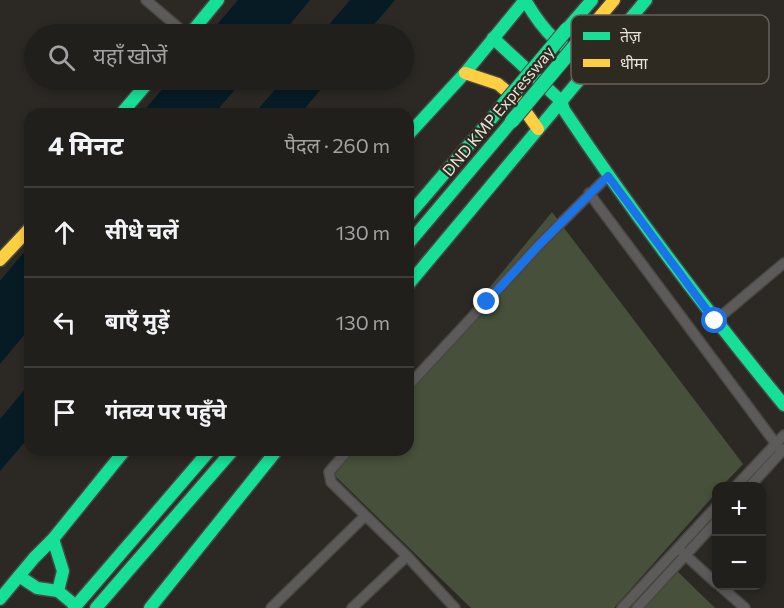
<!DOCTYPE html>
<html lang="hi">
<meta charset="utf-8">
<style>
body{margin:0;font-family:Commissioner,"Noto Sans Devanagari",sans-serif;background:#292724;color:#f1f3f6}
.controls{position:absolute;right:18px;bottom:18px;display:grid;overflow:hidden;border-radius:12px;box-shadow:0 3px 9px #0003}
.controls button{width:54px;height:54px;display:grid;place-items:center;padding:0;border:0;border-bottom:2px solid #3e3d3a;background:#211f1b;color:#f1f3f6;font:30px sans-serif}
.stop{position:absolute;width:18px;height:18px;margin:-14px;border:4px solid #1a73e8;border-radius:50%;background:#fff}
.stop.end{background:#1a73e8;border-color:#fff;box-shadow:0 2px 6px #0008}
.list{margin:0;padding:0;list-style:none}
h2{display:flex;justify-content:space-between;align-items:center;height:78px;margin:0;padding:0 24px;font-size:26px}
h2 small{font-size:20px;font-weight:400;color:#a2a2a3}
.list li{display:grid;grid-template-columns:39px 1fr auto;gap:18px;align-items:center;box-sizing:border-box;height:90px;padding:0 24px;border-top:2px solid #3e3d3a}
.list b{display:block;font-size:22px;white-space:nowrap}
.list em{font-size:20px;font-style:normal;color:#a2a2a3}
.icon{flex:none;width:33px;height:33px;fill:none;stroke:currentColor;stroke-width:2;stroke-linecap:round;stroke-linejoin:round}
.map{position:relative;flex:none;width:784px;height:608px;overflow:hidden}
.search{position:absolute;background:#211f1b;box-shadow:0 3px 9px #0003;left:24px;top:24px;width:390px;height:66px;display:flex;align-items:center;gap:15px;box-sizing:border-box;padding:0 21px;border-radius:33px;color:#a2a2a3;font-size:22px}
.panel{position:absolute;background:#211f1b;box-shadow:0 3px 9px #0003;left:24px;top:108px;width:390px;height:348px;border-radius:18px}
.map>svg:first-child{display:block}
.green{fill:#46503a}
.water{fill:#061b23}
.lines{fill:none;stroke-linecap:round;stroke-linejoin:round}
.street-casing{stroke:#494742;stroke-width:12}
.fast-casing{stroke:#494742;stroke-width:15}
.slow-casing{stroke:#494742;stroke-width:15}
.street{stroke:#5d5b5a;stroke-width:9}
.fast{stroke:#16e098;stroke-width:12}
.slow{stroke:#ffcf43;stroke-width:12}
.fast-bridge-casing{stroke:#494742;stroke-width:16;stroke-linecap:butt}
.fast-bridge{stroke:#16e098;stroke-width:14}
.route{stroke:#1a73e8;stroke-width:8}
.labels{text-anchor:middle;stroke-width:4.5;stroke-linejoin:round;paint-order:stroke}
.street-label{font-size:16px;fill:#e6e3dd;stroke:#2f2a21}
.key{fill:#2f2a21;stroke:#666259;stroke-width:1.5}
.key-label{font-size:16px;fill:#e6e3dd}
</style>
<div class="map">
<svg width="784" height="608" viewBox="0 0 784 608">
<rect width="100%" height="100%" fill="#2c2924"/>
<!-- green -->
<g class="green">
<path d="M552,212L743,464L722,486H716V493L614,608H471L334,475L355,450H408V386Z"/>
<path d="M678,572L715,608H644Z"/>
</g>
<!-- water -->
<g class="water">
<path d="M238,0H310L282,34H209Z"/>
<path d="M350,0H395L366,34H321Z"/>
<path d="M170,80H243L214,114H141Z"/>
<path d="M283,80H329L300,114H254Z"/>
<path d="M30,245V328L0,364V281Z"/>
<path d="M30,383V436L0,471V419Z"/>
</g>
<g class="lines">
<!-- street casing -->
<g class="street-casing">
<g id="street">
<path d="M146,0L186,34"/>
<path d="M589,193L782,452"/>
<path d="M715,321L784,263"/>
<path d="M408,386L539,245L608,176"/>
<path d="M348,450L329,472L331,482L407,556L455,608"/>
<path d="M736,486L784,435"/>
<path d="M750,486L784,449"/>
<path d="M682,552L716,583"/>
<path d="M720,586L745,608"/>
<path d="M271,608L365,516"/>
<path d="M352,608L407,556"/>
<path d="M622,608L716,507"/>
<path d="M637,608L716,522"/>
</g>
</g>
<!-- fast casing -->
<g class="fast-casing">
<g id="fast">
<path d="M567,29L592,0"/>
<path d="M190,34L218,0"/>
<path d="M493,38L561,101L564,110C632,212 706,310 784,405"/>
<path d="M121,114L150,80"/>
<path d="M408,135L465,73L525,0C542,29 562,55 597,58"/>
<path d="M408,216L498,111"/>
<path d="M408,244L512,121"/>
<path d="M408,285L646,0"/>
<path d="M19,576L37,588L58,591L63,571L53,539"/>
<path d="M58,591L76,606"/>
<path d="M0,599L34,558L53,539L125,450"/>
<path d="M74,608L210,450"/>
<path d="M96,608L233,450"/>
<path d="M150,608L277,450"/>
</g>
</g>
<!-- slow casing -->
<g class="slow-casing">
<g id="slow">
<path d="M580,40L614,0"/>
<path d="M465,73L498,84L518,101L538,129"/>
<path d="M0,260L30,228"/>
</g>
</g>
<!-- street -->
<use href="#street" class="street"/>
<!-- fast -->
<use href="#fast" class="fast"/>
<!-- slow -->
<use href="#slow" class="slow"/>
<!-- fast-bridge casing -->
<g class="fast-bridge-casing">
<g id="fast-bridge">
<path d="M498,111L567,29"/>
<path d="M512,121L580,40"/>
</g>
</g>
<!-- fast-bridge -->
<use href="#fast-bridge" class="fast-bridge"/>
</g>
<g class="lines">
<!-- route -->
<path class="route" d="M487,302L539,245L608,176L715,321"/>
</g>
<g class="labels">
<!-- street labels -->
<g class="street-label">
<text transform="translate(498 111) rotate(-50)" y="6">DND KMP Expressway</text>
</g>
</g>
<!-- legend -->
<rect x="571" y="15" width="198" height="69" rx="9" class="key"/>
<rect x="583" y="32" width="27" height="8" fill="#16e098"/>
<rect x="583" y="59" width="27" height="8" fill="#ffcf43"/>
<g class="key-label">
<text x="620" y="42">तेज़</text>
<text x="620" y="69">धीमा</text>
</g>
</svg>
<div class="controls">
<button>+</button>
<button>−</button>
</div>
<div class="stop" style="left:715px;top:321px"></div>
<div class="stop end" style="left:487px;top:302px"></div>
<div class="search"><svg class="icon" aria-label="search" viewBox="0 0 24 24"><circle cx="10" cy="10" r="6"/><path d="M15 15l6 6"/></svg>यहाँ खोजें</div>
<section class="panel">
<h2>4 मिनट<small>पैदल · 260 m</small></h2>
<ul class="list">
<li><svg class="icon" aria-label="ahead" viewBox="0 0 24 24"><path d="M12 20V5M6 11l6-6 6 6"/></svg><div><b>सीधे चलें</b></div><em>130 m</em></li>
<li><svg class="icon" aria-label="left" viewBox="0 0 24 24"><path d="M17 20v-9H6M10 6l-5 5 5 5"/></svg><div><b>बाएँ मुड़ें</b></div><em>130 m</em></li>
<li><svg class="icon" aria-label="arrive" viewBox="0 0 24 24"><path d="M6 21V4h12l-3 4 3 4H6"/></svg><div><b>गंतव्य पर पहुँचे</b></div></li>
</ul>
</section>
</div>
